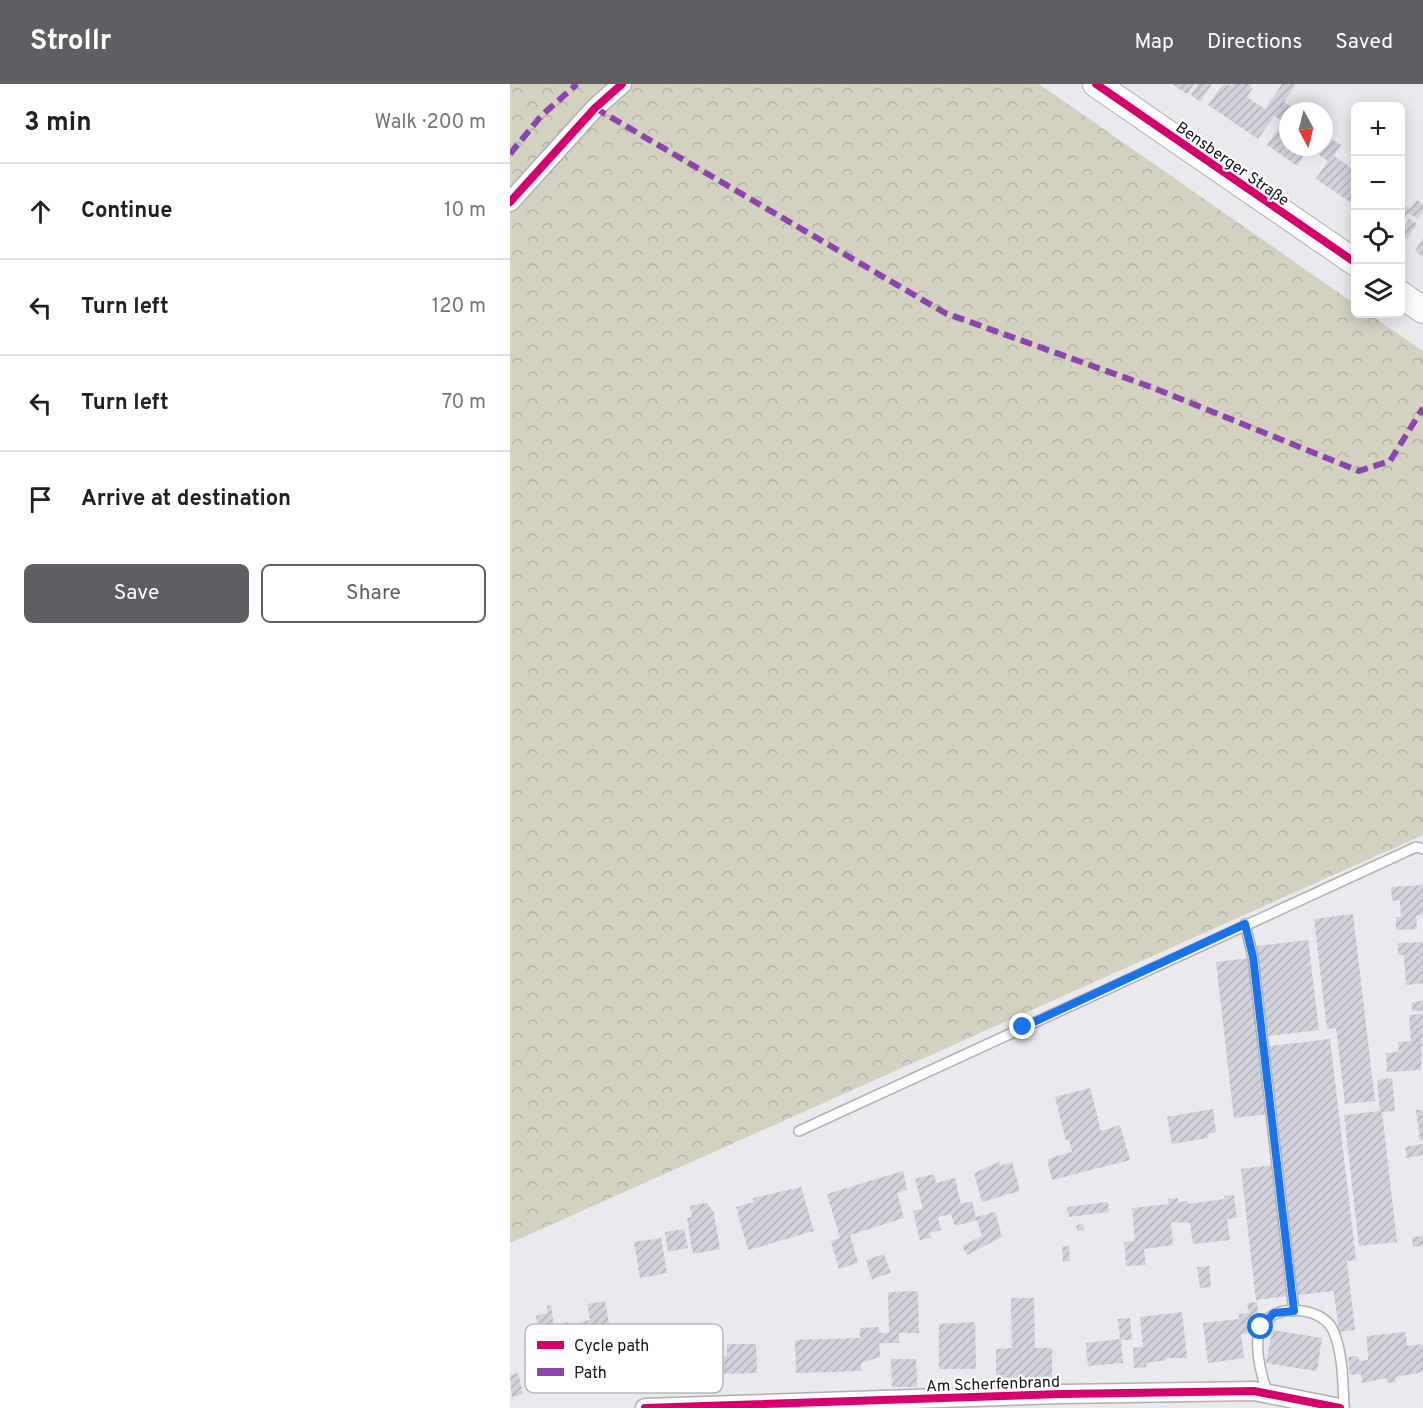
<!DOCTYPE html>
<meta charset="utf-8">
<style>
body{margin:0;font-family:Overpass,sans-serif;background:#f2f2f2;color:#202124}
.controls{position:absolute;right:18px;top:18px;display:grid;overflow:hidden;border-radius:9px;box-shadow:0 3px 15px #0003}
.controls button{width:54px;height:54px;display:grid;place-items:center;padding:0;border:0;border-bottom:2px solid #e0e0e0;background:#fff;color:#202124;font:30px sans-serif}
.compass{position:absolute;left:769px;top:18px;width:54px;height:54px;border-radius:50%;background:#fff;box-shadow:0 3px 15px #0003;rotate:173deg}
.stop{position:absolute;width:18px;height:18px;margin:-14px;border:4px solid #1a73e8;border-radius:50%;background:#fff}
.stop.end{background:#1a73e8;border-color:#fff;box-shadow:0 2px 6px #0008}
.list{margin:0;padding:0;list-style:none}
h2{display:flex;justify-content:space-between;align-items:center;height:78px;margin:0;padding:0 24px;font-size:26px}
h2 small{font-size:20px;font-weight:400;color:#757577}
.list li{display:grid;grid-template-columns:39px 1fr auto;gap:18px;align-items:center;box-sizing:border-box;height:96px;padding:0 24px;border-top:2px solid #e0e0e0}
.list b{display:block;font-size:22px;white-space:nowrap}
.list em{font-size:20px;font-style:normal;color:#757577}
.actions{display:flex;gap:12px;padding:18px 24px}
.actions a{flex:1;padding:14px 0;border:2px solid #5f5f63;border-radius:9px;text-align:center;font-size:21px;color:#5f5f63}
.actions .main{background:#5f5f63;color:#fff}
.icon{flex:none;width:33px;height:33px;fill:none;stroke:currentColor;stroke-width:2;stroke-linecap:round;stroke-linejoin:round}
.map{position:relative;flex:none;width:913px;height:1324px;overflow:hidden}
header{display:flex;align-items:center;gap:36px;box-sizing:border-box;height:84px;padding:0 30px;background:#5f5f63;color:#fff}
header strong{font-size:28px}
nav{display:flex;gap:33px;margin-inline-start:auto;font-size:21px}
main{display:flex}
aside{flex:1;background:#fff}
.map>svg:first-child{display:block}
.forest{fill:url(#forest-crowns)}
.building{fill:url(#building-hatch)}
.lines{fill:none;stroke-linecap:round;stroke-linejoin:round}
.service-casing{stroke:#b0b0b4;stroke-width:12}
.minor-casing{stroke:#b0b0b4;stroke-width:21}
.secondary-casing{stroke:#b0b0b4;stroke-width:28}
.service{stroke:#fcfcfc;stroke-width:9}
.minor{stroke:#fcfcfc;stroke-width:18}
.secondary{stroke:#fcfcfc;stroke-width:26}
.quiet{stroke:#8e44ad;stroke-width:6;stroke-dasharray:12 6;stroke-linecap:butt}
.cycleway-casing{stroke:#fff;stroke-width:11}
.cycleway{stroke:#d6006c;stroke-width:8}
.route{stroke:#1a73e8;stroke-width:8}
.labels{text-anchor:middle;stroke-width:4.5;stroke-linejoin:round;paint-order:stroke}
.street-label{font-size:16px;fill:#151518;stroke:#fff}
.key{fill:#fff;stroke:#b9b9ba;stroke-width:1.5}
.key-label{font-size:16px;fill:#151518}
</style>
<header>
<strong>Strollr</strong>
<nav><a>Map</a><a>Directions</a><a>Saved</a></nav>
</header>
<main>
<aside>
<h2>3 min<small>Walk · 200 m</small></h2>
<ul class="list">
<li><svg class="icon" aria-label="ahead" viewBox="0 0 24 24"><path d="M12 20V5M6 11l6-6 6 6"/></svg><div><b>Continue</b></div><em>10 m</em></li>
<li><svg class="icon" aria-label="left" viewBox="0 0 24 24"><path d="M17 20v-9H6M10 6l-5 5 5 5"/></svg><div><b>Turn left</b></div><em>120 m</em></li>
<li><svg class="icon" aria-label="left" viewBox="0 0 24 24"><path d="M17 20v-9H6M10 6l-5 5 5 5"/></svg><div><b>Turn left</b></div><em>70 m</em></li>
<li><svg class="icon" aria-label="arrive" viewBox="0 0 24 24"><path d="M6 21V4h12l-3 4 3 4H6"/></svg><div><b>Arrive at destination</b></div></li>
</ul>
<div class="actions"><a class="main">Save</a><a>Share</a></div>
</aside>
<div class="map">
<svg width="913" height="1324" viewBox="0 0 913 1324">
<defs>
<pattern id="forest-crowns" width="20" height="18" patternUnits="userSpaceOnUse" patternTransform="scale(1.5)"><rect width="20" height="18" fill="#d3d1c0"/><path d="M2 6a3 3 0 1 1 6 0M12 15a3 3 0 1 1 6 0" fill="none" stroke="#b4b3a4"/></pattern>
<pattern id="building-hatch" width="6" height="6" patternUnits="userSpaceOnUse" patternTransform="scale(1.5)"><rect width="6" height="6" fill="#d2d1dc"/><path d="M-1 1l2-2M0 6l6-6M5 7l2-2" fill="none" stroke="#b3b3bc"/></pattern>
</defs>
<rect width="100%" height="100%" fill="#e9e9ee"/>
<!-- forest -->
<path class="forest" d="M0,0H529L845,220L846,230H859L913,267V751L0,1159Z"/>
<!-- building -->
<g class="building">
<path d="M662,0H684L677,10Z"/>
<path d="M688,0H702L690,18L681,11Z"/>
<path d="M713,0L722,2L724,0H740L742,5L737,13L755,25L772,0H786L774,18L782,23L772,37L764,32L748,55L698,21Z"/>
<path d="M773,38L778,41V63H814V50L831,61L824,72L846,87V122L806,95L818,77L799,64L787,82L757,61Z"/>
<path d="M907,116L913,120V127L908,135L898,129L891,140V119L900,125Z"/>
<path d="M899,135L907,140L897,155L891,148Z"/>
<path d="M913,154V173L905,167Z"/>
<path d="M913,801V831L906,832L907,845L886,846V833H891L890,816L882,817L881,803Z"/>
<path d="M843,830L865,1017L835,1020L826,944L817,945L804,835Z"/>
<path d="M798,856L809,946L758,952L747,862Z"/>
<path d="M913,858V899L896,901L894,871H888V859Z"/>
<path d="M739,874L758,1030L724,1034L706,878Z"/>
<path d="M913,917V927H902V918Z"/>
<path d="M913,930L911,986L877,988L876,969L889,968L888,958L901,957L899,931Z"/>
<path d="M820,955L846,1176L837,1177L845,1246L829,1248L824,1207L788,1211L759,962Z"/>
<path d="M882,994L885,1027L872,1028L887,1158L849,1162L834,1031L870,1027L867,996Z"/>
<path d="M580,1004L591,1047L610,1041L620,1076L542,1096L537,1075L562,1068L559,1056L556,1057L545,1013Z"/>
<path d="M703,1025L706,1048L698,1050V1054L662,1060L657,1033Z"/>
<path d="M906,1026H913V1056L910,1057Z"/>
<path d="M913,1060V1071L897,1074L895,1063Z"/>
<path d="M489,1078L490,1082L502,1078L510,1107L472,1118L464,1089Z"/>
<path d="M764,1081L779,1212L746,1216L731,1085Z"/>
<path d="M393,1087L397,1106L387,1109L394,1134L340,1151L348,1179L329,1185L321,1157L330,1154L317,1110Z"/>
<path d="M424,1090L426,1099L445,1094L451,1120L462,1117L466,1133L485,1128L492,1153L457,1171L452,1162L472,1152L467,1136L445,1142L441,1130L428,1133L431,1146L419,1149L421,1154L410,1156L403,1127L413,1125L405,1095Z"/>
<path d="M291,1103L304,1147L238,1166L226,1123L244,1118L243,1114Z"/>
<path d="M724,1111L727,1134L717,1135L720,1156L683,1160L680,1139L661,1138L663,1161L634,1165L636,1181L616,1182L614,1158L625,1157L622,1124L658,1120V1115L668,1114V1118L678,1117V1120L715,1115L714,1112Z"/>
<path d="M598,1118L599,1128L559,1133L557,1123Z"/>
<path d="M197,1119L204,1129L210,1165L183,1170L177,1134L182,1133L180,1122Z"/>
<path d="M573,1140L574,1146L567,1147L566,1141Z"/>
<path d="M174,1145L178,1164L158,1168L155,1148Z"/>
<path d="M913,1152V1162L903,1163L902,1153Z"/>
<path d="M151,1154L157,1189L130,1194L124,1158Z"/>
<path d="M559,1162L560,1177L553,1178L552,1163Z"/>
<path d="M374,1170L381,1189L362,1195L356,1176Z"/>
<path d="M699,1182L701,1203L690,1204L687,1183Z"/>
<path d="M408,1207L409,1249H389V1259H369L370,1273L351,1279V1287L286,1289L285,1256L350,1254V1244L369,1243V1249H379L378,1208Z"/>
<path d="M501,1214H524L525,1264H542V1293L486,1294V1265L502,1264Z"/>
<path d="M95,1217L99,1239L81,1242L83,1254L73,1256L70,1238L80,1236L77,1220Z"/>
<path d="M747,1218L749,1237L740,1238L741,1249L731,1250L734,1274L698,1279L693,1239L729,1235V1230L739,1229L737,1219Z"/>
<path d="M41,1221L44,1241L58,1238L61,1249L31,1255L26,1232L37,1229V1222Z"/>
<path d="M672,1228L677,1274H656L657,1276L636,1279V1283L624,1284L623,1264L633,1263L630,1233Z"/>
<path d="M620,1234L622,1256H611L613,1279L578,1282L576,1259L610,1255L608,1235Z"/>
<path d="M465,1238L466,1285H429V1240Z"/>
<path d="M762,1246L812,1254L807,1287L756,1279Z"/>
<path d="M896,1248L897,1262L913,1260V1288L885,1293L886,1298L877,1299L876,1294L852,1299L851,1290L840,1291L838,1273L848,1272L849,1277L858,1276L857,1252Z"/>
<path d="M217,1260H246L247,1289L203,1290V1272H217Z"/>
<path d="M381,1275H406L407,1303H382Z"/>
<path d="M8,1289L13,1310L2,1313L0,1291Z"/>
</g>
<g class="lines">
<!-- service casing -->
<g class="service-casing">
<g id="service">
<path d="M735,840L743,873L784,1227"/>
<path d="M289,1047L906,763L913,765"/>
<path d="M757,1308C751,1290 744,1263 750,1245C761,1218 812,1222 823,1246C833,1268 833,1300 834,1324"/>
</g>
</g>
<!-- minor casing -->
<g class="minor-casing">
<g id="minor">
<path d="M0,118L85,24L112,0"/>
<path d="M135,1324L551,1310L744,1307L830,1324"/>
</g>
</g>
<!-- secondary casing -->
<g class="secondary-casing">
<g id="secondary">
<path d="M586,0L846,179"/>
<path d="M890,210L913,226"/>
</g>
</g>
<!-- service -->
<use href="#service" class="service"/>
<!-- minor -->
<use href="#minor" class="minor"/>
<!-- secondary -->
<use href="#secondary" class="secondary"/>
<!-- quiet -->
<g class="quiet">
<path d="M85,24L435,229L641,303L849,387L880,377L913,324"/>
<path d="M0,70L31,32L67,0"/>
</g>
<!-- cycleway casing -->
<g class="cycleway-casing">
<g id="cycleway">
<path d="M586,0L846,179"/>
<path d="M0,118L85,24L112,0"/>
<path d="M135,1324L551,1310L744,1307L830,1324"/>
</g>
</g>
<!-- cycleway -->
<use href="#cycleway" class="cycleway"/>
</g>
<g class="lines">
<!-- route -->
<path class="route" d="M513,943L735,840L743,873L784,1227L764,1229L751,1243"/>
</g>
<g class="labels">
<!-- street labels -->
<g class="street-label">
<text transform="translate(723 79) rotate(35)" y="6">Bensberger Straße</text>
<text transform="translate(483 1299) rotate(-2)" y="6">Am Scherfenbrand</text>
</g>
</g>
<!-- legend -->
<rect x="15" y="1240" width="198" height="69" rx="9" class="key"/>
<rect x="27" y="1257" width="27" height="8" fill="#d6006c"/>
<rect x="27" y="1284" width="27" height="8" fill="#8e44ad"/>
<g class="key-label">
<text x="64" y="1267">Cycle path</text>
<text x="64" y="1294">Path</text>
</g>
</svg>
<div class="controls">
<button>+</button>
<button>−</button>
<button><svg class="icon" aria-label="locate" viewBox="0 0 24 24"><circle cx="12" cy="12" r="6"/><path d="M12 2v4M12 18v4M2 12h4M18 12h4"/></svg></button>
<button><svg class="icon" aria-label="layers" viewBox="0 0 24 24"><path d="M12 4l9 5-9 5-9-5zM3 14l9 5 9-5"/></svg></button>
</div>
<svg class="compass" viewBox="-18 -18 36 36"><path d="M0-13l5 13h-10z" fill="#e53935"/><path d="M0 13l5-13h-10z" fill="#757577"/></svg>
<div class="stop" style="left:751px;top:1243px"></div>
<div class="stop end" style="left:513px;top:943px"></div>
</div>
</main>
